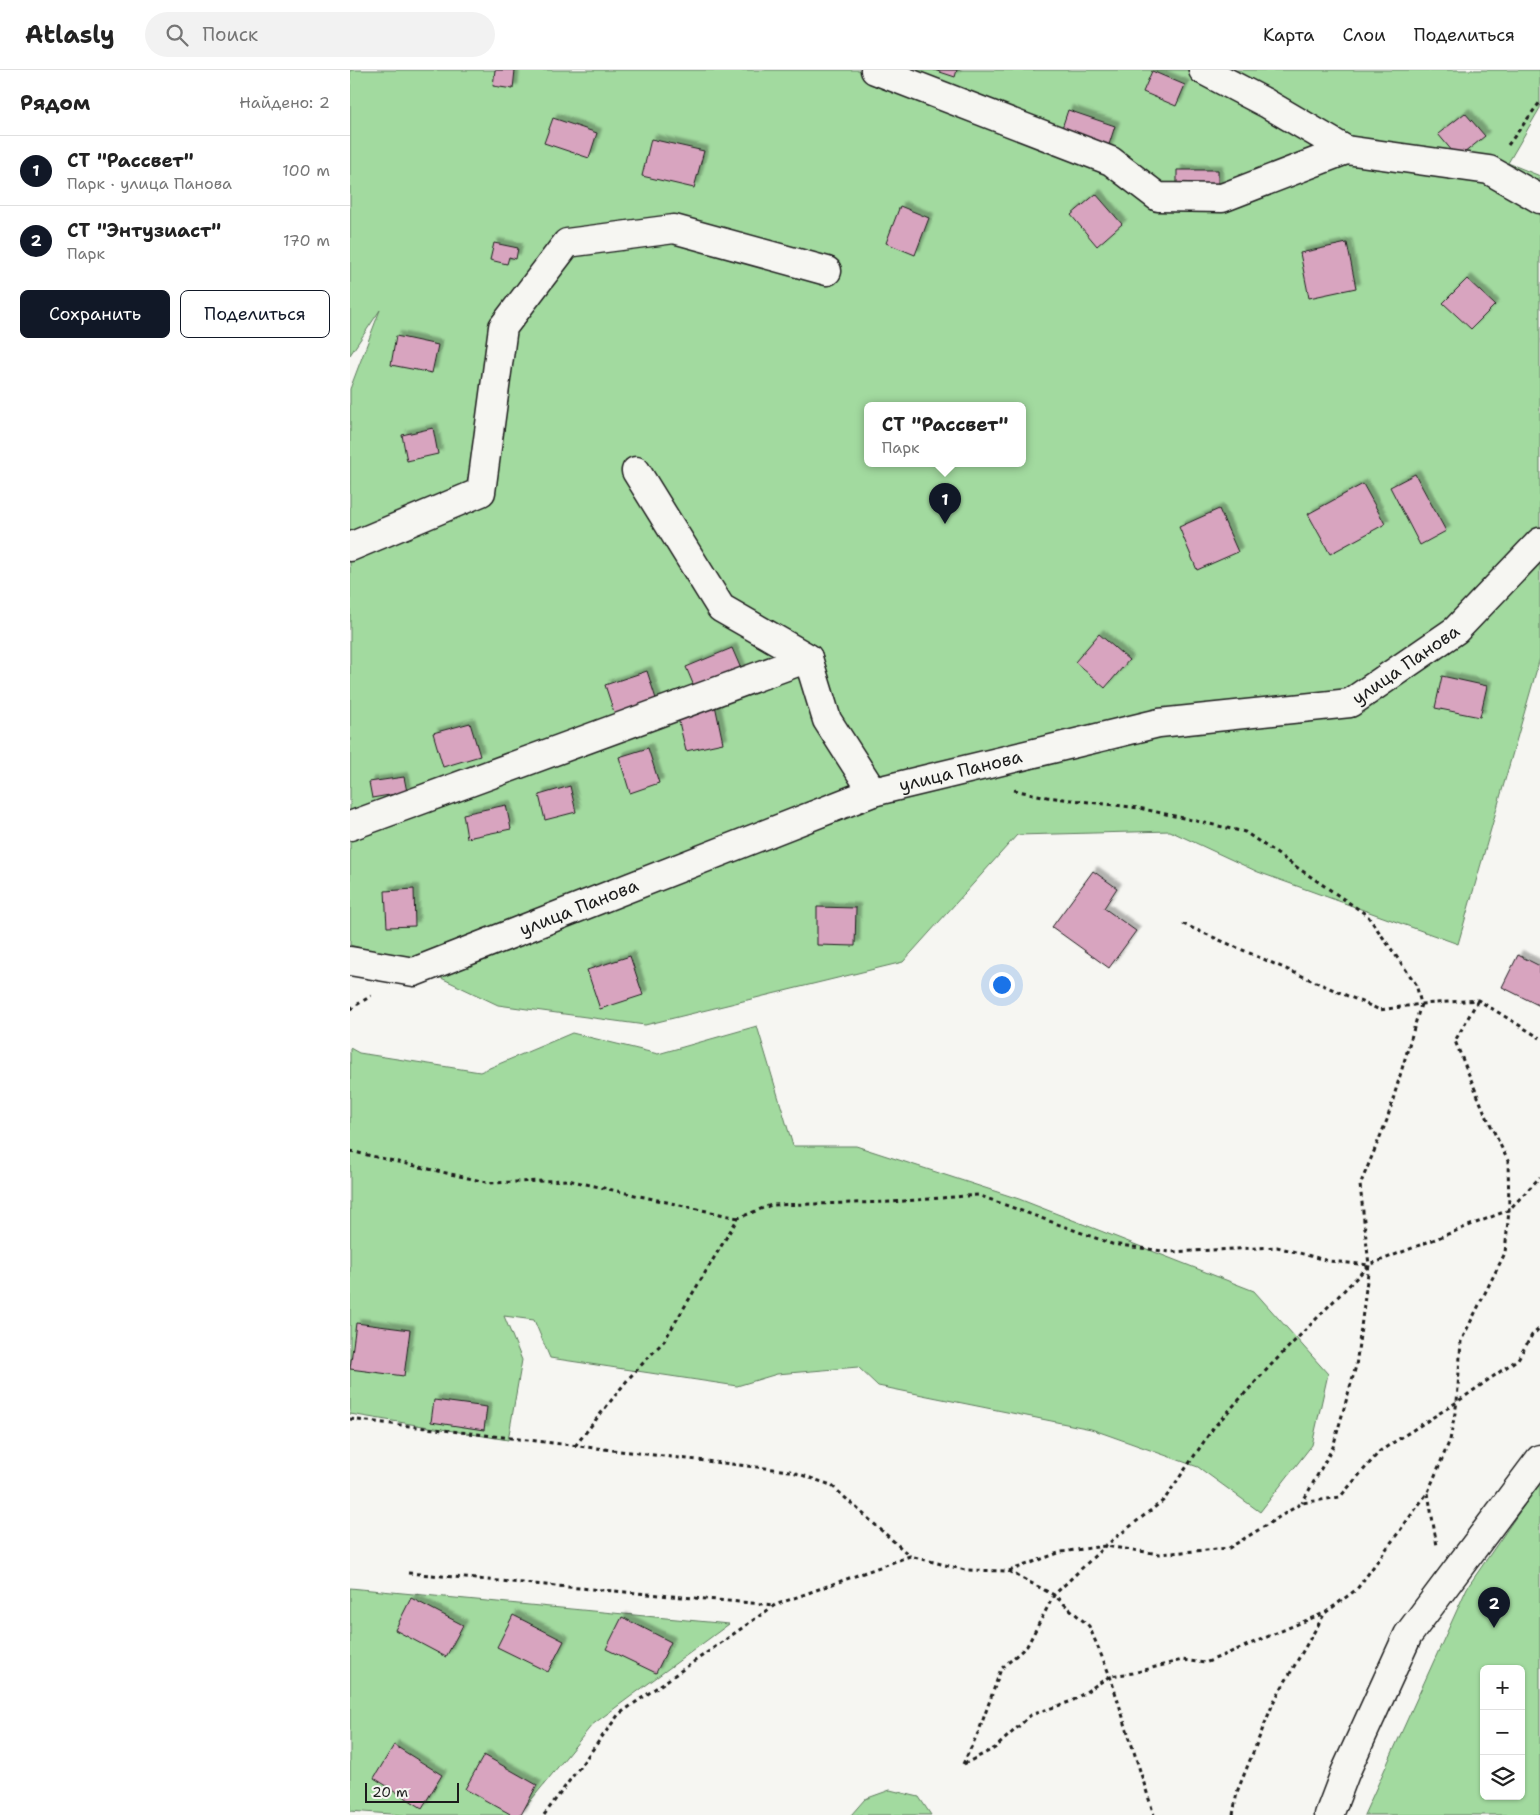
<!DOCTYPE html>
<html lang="ru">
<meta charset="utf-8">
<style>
body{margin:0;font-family:"Shantell Sans",sans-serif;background:#f2f2f2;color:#222}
.controls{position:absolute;right:15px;bottom:15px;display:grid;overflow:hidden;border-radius:8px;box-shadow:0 1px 4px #0004}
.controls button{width:45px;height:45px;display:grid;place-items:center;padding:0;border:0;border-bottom:1px solid #e0e0e0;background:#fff;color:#222;font:25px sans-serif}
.scale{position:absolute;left:15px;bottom:12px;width:94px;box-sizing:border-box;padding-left:5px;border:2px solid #1c1c1c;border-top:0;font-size:14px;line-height:18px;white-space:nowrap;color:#1c1c1c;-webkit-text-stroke:4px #f6f6f2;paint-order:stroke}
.you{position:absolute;left:651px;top:914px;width:18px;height:18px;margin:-12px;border:4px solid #fff;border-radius:50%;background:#1a73e8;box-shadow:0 0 0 8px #1a73e833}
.badge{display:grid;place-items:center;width:32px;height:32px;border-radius:50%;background:#111827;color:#fff;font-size:16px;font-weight:700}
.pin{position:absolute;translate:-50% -41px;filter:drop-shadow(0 1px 2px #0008)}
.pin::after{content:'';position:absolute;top:26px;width:18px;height:15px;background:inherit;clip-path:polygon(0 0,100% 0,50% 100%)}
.popup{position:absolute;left:514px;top:332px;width:162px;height:65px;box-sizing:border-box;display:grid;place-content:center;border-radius:8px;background:#fff;filter:drop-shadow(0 1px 4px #0005);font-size:16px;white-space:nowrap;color:#767676}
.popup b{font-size:19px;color:#222}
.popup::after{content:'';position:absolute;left:50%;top:100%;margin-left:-10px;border:10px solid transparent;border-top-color:#fff}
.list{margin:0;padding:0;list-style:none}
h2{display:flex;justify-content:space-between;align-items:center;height:65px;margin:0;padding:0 20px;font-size:21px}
h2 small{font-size:16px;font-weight:400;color:#767676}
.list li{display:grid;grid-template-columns:32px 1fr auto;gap:15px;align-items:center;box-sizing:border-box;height:70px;padding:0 20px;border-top:1px solid #e0e0e0}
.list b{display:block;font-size:19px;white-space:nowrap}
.list p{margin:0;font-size:16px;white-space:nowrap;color:#767676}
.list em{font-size:16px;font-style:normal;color:#767676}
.actions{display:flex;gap:10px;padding:15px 20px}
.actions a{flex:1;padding:11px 0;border:1px solid #111827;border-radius:8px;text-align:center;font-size:18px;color:#111827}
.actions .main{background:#111827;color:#fff}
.icon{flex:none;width:28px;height:28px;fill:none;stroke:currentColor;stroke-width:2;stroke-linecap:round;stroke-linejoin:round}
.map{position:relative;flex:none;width:1190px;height:1745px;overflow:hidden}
header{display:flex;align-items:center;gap:30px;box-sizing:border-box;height:70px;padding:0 25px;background:#fff;border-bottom:1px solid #e0e0e0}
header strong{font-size:24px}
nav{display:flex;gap:28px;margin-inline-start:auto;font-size:18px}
.search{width:350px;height:45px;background:#f2f2f2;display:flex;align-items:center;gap:12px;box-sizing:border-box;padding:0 18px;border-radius:28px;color:#767676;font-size:19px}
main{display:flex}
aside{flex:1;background:#fff}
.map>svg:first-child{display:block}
.green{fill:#a2da9f;stroke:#5f7b5e;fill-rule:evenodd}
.building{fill:#d8a4bf;stroke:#1c1c1c;filter:url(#shadow)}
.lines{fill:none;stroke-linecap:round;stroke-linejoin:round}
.minor-casing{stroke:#1c1c1c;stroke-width:31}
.path{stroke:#1c1c1c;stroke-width:3;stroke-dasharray:4 4;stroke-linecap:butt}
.minor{stroke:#f6f6f2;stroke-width:28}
.labels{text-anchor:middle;stroke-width:4.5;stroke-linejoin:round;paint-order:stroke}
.street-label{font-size:18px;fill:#1c1c1c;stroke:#f6f6f2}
</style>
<header>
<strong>Atlasly</strong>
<div class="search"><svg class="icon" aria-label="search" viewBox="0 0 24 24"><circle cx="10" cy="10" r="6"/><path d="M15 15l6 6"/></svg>Поиск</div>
<nav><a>Карта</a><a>Слои</a><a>Поделиться</a></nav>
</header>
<main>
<aside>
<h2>Рядом<small>Найдено: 2</small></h2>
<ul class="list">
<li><span class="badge">1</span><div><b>СТ &quot;Рассвет&quot;</b><p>Парк · улица Панова</p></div><em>100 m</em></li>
<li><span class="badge">2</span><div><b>СТ &quot;Энтузиаст&quot;</b><p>Парк</p></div><em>170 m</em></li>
</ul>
<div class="actions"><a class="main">Сохранить</a><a>Поделиться</a></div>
</aside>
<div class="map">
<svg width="1190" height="1745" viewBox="0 0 1190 1745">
<defs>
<filter id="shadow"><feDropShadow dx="4.5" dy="-4.5" stdDeviation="1" flood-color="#0004"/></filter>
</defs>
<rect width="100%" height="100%" fill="#f6f6f2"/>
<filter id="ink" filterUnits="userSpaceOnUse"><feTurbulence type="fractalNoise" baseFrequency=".02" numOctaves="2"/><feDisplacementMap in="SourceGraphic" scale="10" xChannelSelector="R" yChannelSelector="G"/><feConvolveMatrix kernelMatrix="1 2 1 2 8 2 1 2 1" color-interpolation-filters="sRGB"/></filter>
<g filter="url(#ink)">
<!-- green -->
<g class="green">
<path d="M0,0H1190V38L1158,93L1190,106V588L1108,874L908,802L820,761L667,765L553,892L295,955L148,935L49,888L0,875V319L30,240L0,285ZM518,335H672V393H518Z"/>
<path d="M407,956L443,1076H506L669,1129L904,1221L978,1304L962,1375L910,1442L848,1397L741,1359L528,1316L508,1297L427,1304L387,1316L200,1288L184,1250L154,1246L172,1290L158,1370L0,1344V978L9,983L130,1002L222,963L308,984Z"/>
<path d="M1190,1412V1745H1014L1117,1518ZM1134,1599H1171V1726H1134Z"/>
<path d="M0,1518L379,1554L242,1655L169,1745H54L0,1741Z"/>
<path d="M540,1720L569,1727L581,1745H501L515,1729Z"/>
</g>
<!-- building -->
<g class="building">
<path d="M145,0H165L163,19L143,16Z"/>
<path d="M584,0H607L605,7Z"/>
<path d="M802,1L835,15L826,36L793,22Z"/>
<path d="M718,40L765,56L757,81L710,64Z"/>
<path d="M1115,43L1135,66L1108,88L1088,64Z"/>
<path d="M203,48L247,63L239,88L194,73Z"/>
<path d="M301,69L354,81L344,118L292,106Z"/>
<path d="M827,100H868V122L827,121Z"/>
<path d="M746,124L772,154L747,176L721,145Z"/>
<path d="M550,136L579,148L565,185L536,173Z"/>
<path d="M144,173L168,178L166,189L159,187L157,194L140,190Z"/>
<path d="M997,173L1006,218L959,228L950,183Z"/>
<path d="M1117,209L1145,235L1121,259L1093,233Z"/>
<path d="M46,266L88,275L82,303L41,295Z"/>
<path d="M83,358L88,384L57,391L52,365Z"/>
<path d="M1065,404L1096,461L1070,475L1040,417Z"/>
<path d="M1013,414L1035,454L980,484L958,444Z"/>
<path d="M869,439L888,482L847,500L829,457Z"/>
<path d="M749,564L779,590L755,618L725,592Z"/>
<path d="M382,578L392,601L346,621L336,597Z"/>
<path d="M297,601L308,635L266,648L255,615Z"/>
<path d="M1092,606L1137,616L1130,647L1085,638Z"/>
<path d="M365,635L373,673L336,681L327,644Z"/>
<path d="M120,653L130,686L93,697L83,663Z"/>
<path d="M298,678L309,713L280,723L269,687Z"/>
<path d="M54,707L57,722L22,728L19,712Z"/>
<path d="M220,716L226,742L195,750L189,725Z"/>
<path d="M156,735L161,759L117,768L113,744Z"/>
<path d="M743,801L767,818L754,838L786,861L759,898L702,857Z"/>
<path d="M64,819L65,856L37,857L35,821Z"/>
<path d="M467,837L506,838L505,876L467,875Z"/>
<path d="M1168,885L1190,896V936L1152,917Z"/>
<path d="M280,886L293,925L250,939L237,900Z"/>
<path d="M6,1253L60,1260L54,1306L0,1299Z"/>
<path d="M84,1330L137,1337L134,1360L81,1352Z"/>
<path d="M61,1528L113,1555L96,1587L45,1560Z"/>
<path d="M163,1545L214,1571L198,1602L147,1577Z"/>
<path d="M272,1547L321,1572L306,1603L256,1579Z"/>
<path d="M44,1675L92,1705L72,1738L24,1708Z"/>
<path d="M134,1685L187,1715L171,1745H162L115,1719Z"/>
</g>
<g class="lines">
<!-- minor casing -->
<g class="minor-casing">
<g id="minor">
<path d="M525,0L761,91L808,127L872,128L996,80"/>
<path d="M853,0L916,33L996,80L1139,100L1190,129"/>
<path d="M286,401L371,538L458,588"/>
<path d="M0,477L131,422L153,257L217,173L324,159L477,201"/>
<path d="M0,756L458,588L477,650L523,722"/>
<path id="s1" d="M0,891L64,902L523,722L809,653L1000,633L1106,560L1190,472"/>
<path d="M979,1745L995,1703L1058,1565L1190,1389"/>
</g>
</g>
<!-- path -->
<g class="path">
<path d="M1158,75L1190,32"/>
<path d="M664,720L697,727L789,738L895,762L1017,845L1066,914L1071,934L1037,1050L1010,1115L1019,1195L1006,1296L983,1377L952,1433"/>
<path d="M833,854L1030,940L1071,934L1128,930L1190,968"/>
<path d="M0,939L21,926"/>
<path d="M0,1081L140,1113L218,1110L388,1148"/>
<path d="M0,1349L440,1401L481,1415L560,1486"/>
<path d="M225,1376L279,1308L314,1271L388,1148L421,1135L542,1132L628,1125L762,1174L820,1182L927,1177L979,1191L1019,1195"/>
<path d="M1078,1423L1087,1476"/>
<path d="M659,1501L711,1482L755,1476L810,1484L879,1478L952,1433L990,1427L1030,1381L1107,1332L1168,1289L1182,1265L1190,1258"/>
<path d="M58,1503L424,1535"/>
<path d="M613,1694L629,1661L651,1599L677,1576L704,1525L755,1476L814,1430L864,1357L921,1295L1019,1195L1159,1140L1190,1107"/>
<path d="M614,1694L645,1678L681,1645L722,1631L760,1606L783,1603L832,1590L855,1593L974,1543"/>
<path d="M194,1745L269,1644L425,1535L560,1486L615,1500L658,1501L704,1525L739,1556L760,1606L804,1745"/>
<path d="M883,1745L887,1722L924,1631L975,1543L1007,1519L1078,1422L1100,1370L1107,1332L1111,1271L1155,1183L1159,1140L1158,1091L1134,1041L1105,971L1128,930"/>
</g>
<!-- minor -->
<use href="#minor" class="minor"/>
</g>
</g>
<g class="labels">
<!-- street labels -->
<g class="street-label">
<text dy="6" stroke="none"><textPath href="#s1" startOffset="1112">улица Панова</textPath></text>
<text dy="6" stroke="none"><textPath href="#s1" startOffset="648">улица Панова</textPath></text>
<text dy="6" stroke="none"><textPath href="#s1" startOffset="242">улица Панова</textPath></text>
</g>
</g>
</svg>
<div class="controls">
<button>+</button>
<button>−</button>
<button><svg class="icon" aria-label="layers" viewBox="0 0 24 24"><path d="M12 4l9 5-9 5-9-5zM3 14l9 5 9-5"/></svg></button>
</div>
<div class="scale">20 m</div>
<div class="you"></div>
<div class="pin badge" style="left:595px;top:454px">1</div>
<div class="popup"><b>СТ &quot;Рассвет&quot;</b>Парк</div>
<div class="pin badge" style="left:1144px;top:1558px">2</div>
</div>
</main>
